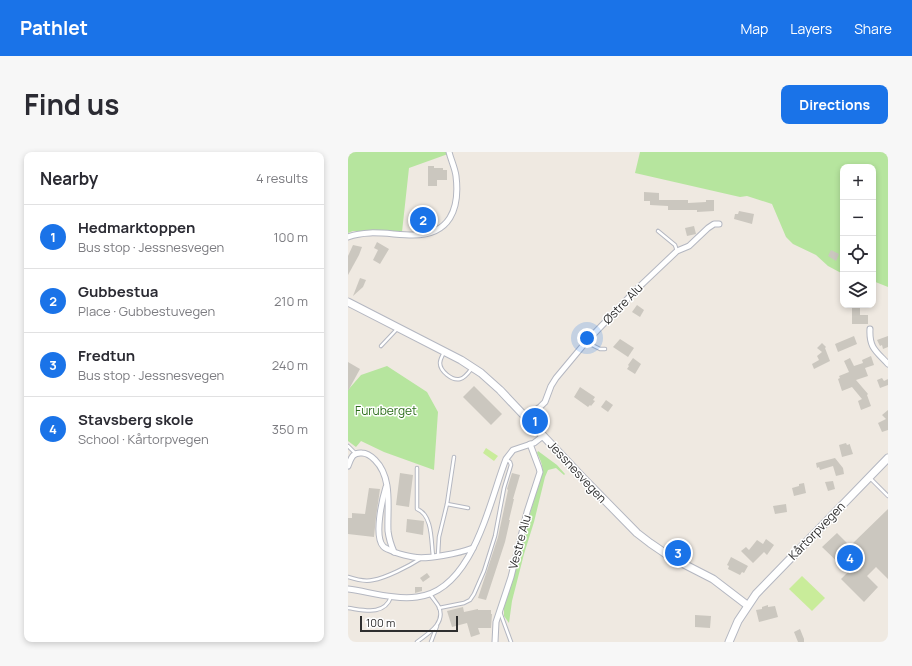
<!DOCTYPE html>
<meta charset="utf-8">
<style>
body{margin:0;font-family:Manrope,sans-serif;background:#f7f7f7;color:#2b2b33}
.controls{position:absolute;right:12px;top:12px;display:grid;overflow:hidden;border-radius:8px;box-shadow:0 2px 6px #0003}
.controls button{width:36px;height:36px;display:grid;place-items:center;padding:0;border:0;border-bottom:1px solid #e1e1e2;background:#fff;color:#2b2b33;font:20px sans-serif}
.scale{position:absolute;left:12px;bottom:10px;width:98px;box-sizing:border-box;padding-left:4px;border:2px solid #2e2e2e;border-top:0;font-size:11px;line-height:14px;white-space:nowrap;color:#2e2e2e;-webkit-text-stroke:3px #fff;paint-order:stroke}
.you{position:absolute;left:239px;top:186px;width:14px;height:14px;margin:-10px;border:3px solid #fff;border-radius:50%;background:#1a73e8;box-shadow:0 0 0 6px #1a73e833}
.badge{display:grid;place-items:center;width:26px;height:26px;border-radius:50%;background:#1a73e8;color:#fff;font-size:13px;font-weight:700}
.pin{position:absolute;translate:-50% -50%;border:2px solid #fff;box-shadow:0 1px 4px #0006}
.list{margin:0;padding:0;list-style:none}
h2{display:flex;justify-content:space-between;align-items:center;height:52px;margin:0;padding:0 16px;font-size:17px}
h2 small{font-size:13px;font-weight:400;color:#7c7c81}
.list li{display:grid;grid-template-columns:26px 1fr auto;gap:12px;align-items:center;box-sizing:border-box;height:64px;padding:0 16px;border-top:1px solid #e1e1e2}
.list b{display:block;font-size:15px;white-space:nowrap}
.list p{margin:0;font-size:13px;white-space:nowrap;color:#7c7c81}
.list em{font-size:13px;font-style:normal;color:#7c7c81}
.icon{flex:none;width:22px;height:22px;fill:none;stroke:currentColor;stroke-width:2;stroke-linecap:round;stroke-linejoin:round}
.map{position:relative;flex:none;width:540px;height:490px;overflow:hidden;border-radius:8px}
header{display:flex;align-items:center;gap:24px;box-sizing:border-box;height:56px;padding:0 20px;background:#1a73e8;color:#fff}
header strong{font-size:19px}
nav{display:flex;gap:22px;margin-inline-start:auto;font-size:14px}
.intro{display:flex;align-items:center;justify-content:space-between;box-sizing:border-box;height:96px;padding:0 24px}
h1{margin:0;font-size:28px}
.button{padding:10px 18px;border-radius:8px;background:#1a73e8;color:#fff;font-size:14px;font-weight:700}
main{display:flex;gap:24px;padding:0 24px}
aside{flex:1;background:#fff;border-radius:8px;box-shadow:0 2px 6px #0003}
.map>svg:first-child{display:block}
.green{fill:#b6e59e}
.pitch{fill:#c9ec9a}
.building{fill:#cbc7bf}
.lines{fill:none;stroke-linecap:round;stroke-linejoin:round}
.service-casing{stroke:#b4b7c1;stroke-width:4.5}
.minor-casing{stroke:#b4b7c1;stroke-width:7}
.secondary-casing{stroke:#b4b7c1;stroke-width:9}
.service{stroke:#fff;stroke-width:2.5}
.minor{stroke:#fff;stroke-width:5}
.secondary{stroke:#fff;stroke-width:7}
.labels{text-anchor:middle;stroke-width:3;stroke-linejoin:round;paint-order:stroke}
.street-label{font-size:12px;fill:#2e2e2e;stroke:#fff}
.park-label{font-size:12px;fill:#2c6e1b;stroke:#fff}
</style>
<header>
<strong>Pathlet</strong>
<nav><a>Map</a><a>Layers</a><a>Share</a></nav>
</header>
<div class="intro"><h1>Find us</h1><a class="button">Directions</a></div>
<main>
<aside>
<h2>Nearby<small>4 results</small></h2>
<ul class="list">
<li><span class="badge">1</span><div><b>Hedmarktoppen</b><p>Bus stop · Jessnesvegen</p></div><em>100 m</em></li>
<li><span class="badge">2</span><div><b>Gubbestua</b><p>Place · Gubbestuvegen</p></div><em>210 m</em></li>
<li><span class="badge">3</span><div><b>Fredtun</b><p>Bus stop · Jessnesvegen</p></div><em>240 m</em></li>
<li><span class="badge">4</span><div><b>Stavsberg skole</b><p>School · Kårtorpvegen</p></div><em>350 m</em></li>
</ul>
</aside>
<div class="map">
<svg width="540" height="490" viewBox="0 0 540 490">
<rect width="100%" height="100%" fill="#efe9e1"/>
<!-- green -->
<g class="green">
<path d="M0,0H99L100,2L61,16L54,80L5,79L0,81Z"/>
<path d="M292,0H540V135L525,129V15H495V122L480,114L468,103L445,92L438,85L424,52L399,44L392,45L287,21Z"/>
<path d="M39,214L79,240L90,260L86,318L36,300L13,289L8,295L0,289V238L13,223Z"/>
<path d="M190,299L209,313L217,322L216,323L208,316L200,318L197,325L186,370L176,402L164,449L161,471L156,464V454L190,333C196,318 196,315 189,301Z"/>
</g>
<!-- pitch -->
<g class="pitch">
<path d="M138,296L150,304L146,309L135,301Z"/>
<path d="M454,424L477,446L464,459L441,437Z"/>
</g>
<!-- building -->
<g class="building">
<path d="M80,14H86V16H95V18H99V28H89V34H80Z"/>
<path d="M296,40L311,41V48H340V51L358,50V48H366V59L349,60V58H320V54L302,53V49H296Z"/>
<path d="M70,56L73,65L82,62L86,71L69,77L63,59Z"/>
<path d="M391,59L406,62L404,72L386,67L387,62H390Z"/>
<path d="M346,74L348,82L339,84L337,76Z"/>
<path d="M29,90L41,97L32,112L25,108L30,98L26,96Z"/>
<path d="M5,93L14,95L11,103L0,123V104Z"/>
<path d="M483,98L491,102L488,109L480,104Z"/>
<path d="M12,126L18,128L15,135L5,144Z"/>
<path d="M289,153L296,158L292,165L284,160Z"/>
<path d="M504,155H512V163H520V172H504Z"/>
<path d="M506,184L509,192L490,200L487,192Z"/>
<path d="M540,184V195L535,197L534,193L532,194L529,188Z"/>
<path d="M272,187L286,196L280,205L265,195Z"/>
<path d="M474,191L478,195L477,196L482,209L466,217L464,212L471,208L469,204L474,200L469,196Z"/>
<path d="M523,204L526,213L517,216L520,224L508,228L520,242L519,243L523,254L513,258L510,249L514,247L504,235L494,239L490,227L492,226L491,224L501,220L496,209L502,206L506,214L515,211L514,208Z"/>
<path d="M285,206L293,212L287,222L279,217L281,214L280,213Z"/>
<path d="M0,210L12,217L0,239Z"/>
<path d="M534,226L536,229L540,227V233L532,236L529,228Z"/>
<path d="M126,234L154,262L143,273L115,245Z"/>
<path d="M232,235L247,245L245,248L247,249L243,254L242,253L240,255L226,245Z"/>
<path d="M258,248L265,253L260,260L253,255Z"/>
<path d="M540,258V278L534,280L530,271L538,267L534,263Z"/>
<path d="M498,291L499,293L502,292V293L505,302L494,305L491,293Z"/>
<path d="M487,306L495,316L496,322L488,324L485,314L472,318L471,315L469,316L468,311Z"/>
<path d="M52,321L65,323L61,355L48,353Z"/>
<path d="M164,321L172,323L165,347H166L161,368H162L157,390L138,448L130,446L150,385L160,338L159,337Z"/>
<path d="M485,329L487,337L480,339L477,330Z"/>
<path d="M456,331L458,341L446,344L444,336L451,334V332Z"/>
<path d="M21,336L32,337L28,365L26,385L0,382V366H4V361L17,362Z"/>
<path d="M438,352L439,360L427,362L425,354Z"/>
<path d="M540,357V427L528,415L519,424L530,435L516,450L493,427L500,420L474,395L489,381L502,394Z"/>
<path d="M59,367L76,369L75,383L58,380Z"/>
<path d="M418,387L426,393L419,403L416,400L405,411L393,399L398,395L401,398L409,388L415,392Z"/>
<path d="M383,405L400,414L396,421L394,420L392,423L380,417L381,414L379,413Z"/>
<path d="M79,421L82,425L75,430L72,426Z"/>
<path d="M67,435H74V439L67,441Z"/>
<path d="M420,453V455L427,454L430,465L411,470L408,458L414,457V455Z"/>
<path d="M115,455L116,460L130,457V458H143V462H144L143,476H130L132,482L123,485L119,471L104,475L99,459Z"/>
<path d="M347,463L363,464L362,476L347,475Z"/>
<path d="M452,477L456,487V490H450L446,480Z"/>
</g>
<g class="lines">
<!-- service casing -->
<g class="service-casing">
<g id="service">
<path d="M310,79L327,93L329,99"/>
<path d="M238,190L252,197H257"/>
<path d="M33,194L50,176"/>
<path d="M96,200C95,203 92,207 92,211C92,219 104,229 112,227C117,226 121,220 124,216"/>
<path d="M0,294L7,301"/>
<path d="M69,316V357C85,363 83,390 85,404"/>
<path d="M522,326L540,344"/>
<path d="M99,352L120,356"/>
<path d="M90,403L91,385L99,352L106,305"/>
<path d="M0,425C9,428 17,430 25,428C38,426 61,414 72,407"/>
<path d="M0,456C16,458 36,464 43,445"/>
<path d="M91,456L116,451L122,448L126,442L136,419L147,384L156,336L163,313L162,310L158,307"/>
<path d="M152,460L163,490"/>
<path d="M69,490C79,482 98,472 91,455C89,451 85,447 82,442"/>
<path d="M83,490L89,474"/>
</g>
</g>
<!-- minor casing -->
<g class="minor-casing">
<g id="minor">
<path d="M0,85C20,77 44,83 65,83C102,83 112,57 108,24C107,16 103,8 101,0"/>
<path d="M522,177C521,196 528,199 540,212"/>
<path d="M177,265L192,255L197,250L203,234L208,226L238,190L290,136L329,99L341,94L360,76L366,72H371"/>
<path d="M0,314C3,307 4,300 14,301C19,301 23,304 27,308C45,326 39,356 40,379C41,387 43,393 46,400C52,402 59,404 65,405C78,408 112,401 125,396"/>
<path d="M38,335C34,348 26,384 35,394C37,397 43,398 46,400"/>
<path d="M0,437C22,440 47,448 69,445C125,439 141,350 158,307L165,298L186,291L195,284"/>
<path d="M147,490L148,470L163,425L179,360L192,320L191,316L182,292"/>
</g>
</g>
<!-- secondary casing -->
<g class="secondary-casing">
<g id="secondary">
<path d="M0,150L113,208L133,221L152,238L235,326L289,381L302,391L324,406L365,427L399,453"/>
<path d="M381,490L390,469L408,442L540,306"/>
</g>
</g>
<!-- service -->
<use href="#service" class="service"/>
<!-- minor -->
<use href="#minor" class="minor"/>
<!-- secondary -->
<use href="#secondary" class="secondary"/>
</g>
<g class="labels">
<!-- street labels -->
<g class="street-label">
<text transform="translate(275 152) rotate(-46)" y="4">Østre Alu</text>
<text transform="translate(229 320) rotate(47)" y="4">Jessnesvegen</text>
<text transform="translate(469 379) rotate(-46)" y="4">Kårtorpvegen</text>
<text transform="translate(172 390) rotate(-75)" y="4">Vestre Alu</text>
</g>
<!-- park labels -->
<g class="park-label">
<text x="38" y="263">Furuberget</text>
</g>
</g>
</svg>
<div class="controls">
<button>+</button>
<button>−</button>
<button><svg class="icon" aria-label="locate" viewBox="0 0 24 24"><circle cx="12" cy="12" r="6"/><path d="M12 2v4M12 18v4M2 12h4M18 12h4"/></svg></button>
<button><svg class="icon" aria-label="layers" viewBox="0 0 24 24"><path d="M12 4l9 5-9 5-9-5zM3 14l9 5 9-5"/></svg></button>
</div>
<div class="scale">100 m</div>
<div class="you"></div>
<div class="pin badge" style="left:187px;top:269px">1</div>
<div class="pin badge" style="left:75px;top:68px">2</div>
<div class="pin badge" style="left:330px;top:401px">3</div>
<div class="pin badge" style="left:502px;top:406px">4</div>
</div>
</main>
